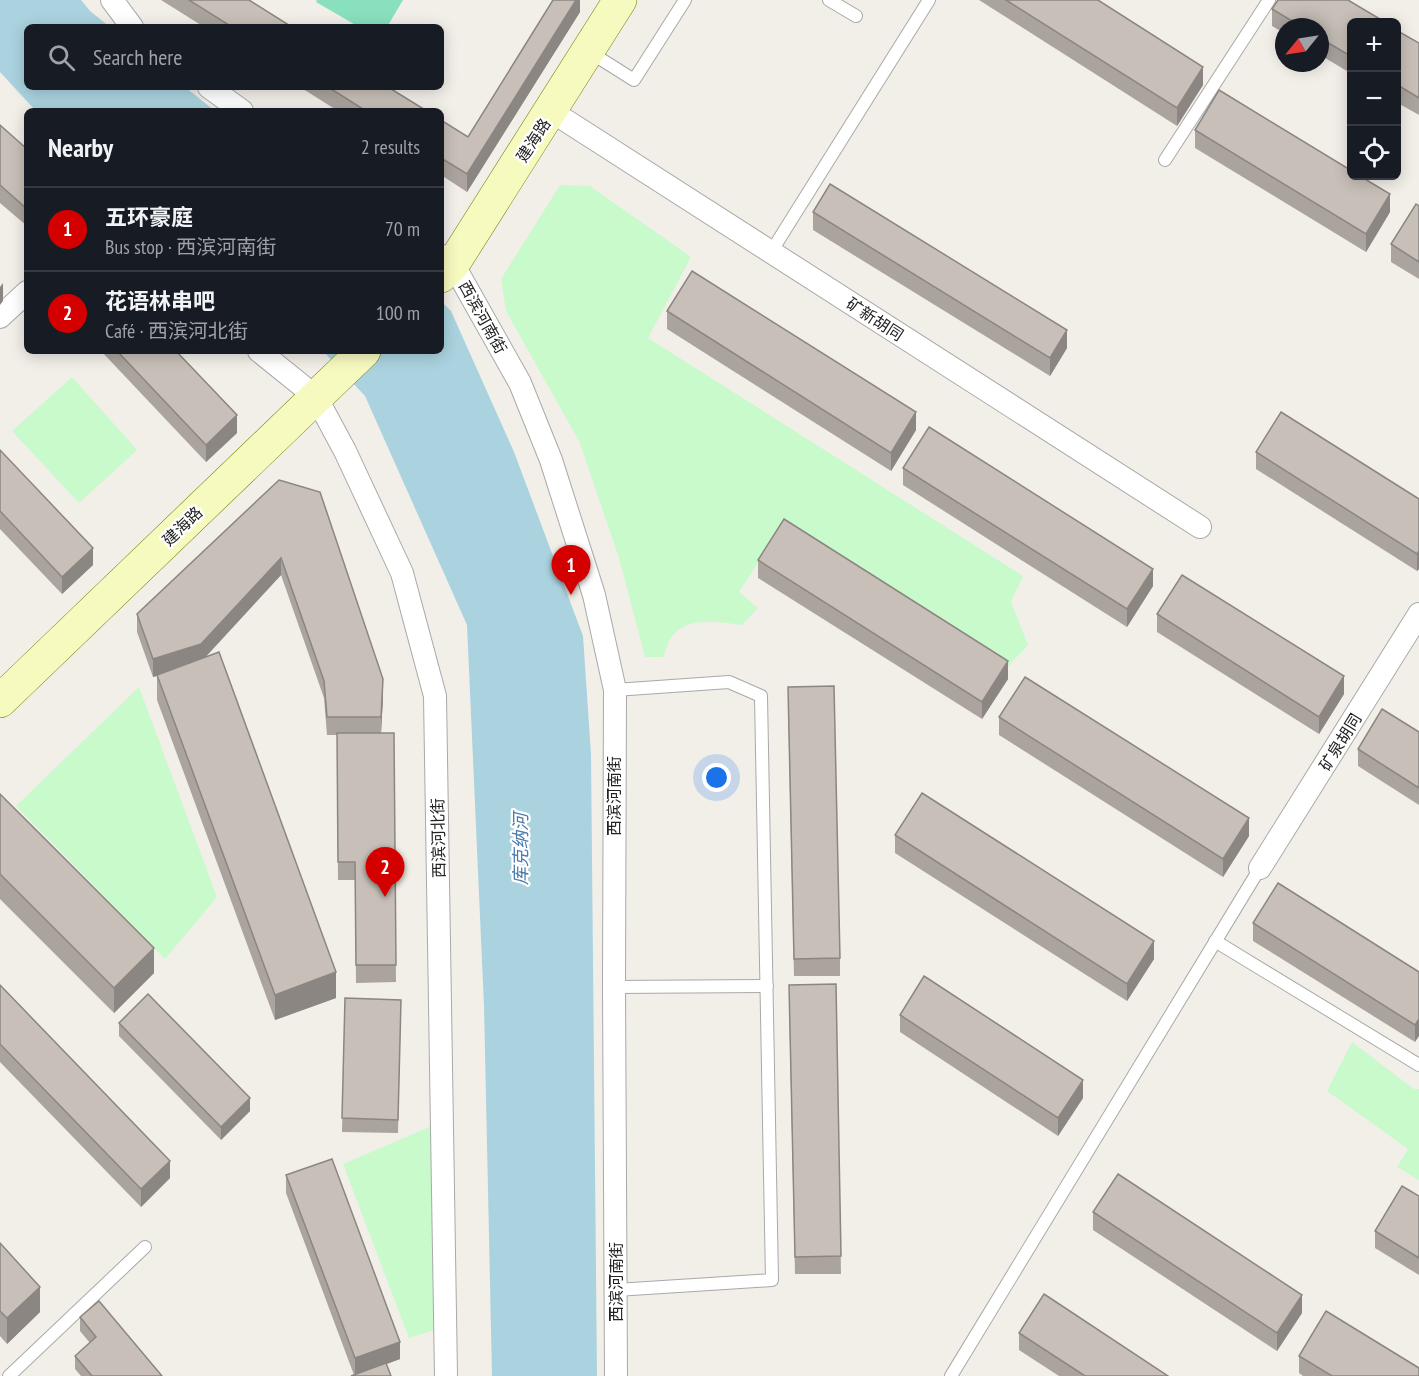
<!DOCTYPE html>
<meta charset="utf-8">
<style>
body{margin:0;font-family:"PT Sans Narrow","Noto Sans SC",sans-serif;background:#20242c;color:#f1f3f6}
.controls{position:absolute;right:18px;top:18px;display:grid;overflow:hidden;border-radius:9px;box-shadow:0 3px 15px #0003}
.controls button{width:54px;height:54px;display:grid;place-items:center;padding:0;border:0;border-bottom:2px solid #363941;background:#171b24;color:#f1f3f6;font:30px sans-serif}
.compass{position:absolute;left:1275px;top:18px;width:54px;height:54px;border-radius:50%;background:#171b24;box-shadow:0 3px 15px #0003;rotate:240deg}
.you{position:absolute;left:717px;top:778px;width:21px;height:21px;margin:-15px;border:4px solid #fff;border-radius:50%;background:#1a73e8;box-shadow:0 0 0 9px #1a73e833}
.badge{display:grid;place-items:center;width:39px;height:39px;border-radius:50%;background:#d40000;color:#fff;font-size:20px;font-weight:700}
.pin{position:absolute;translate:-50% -50px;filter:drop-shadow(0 2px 3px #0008)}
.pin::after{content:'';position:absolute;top:32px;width:21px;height:18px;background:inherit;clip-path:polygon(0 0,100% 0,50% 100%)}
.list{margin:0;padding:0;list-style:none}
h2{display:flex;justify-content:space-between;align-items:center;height:78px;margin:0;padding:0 24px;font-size:26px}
h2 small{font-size:20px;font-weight:400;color:#9ea1a6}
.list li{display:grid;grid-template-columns:39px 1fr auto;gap:18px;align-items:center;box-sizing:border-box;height:84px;padding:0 24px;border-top:2px solid #363941}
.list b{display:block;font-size:22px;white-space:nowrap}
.list p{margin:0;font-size:20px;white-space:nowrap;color:#9ea1a6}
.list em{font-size:20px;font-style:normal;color:#9ea1a6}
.icon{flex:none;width:33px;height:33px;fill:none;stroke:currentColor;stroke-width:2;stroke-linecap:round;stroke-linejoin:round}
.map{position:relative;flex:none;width:1419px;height:1376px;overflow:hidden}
.search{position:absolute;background:#171b24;box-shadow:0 3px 15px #0003;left:24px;top:24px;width:420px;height:66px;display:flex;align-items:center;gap:15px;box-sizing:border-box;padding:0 21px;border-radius:9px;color:#9ea1a6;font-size:22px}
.panel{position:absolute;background:#171b24;box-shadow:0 3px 15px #0003;left:24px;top:108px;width:420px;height:246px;border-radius:9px}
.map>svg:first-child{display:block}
.park{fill:#c8facc}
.pitch{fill:#88e0be}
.water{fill:#aad3df}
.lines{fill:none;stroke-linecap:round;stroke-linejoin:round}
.lane-casing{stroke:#a9a9a9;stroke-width:14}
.street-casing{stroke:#a9a9a9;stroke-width:24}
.secondary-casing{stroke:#707d05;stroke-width:34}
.lane{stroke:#fff;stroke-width:12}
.street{stroke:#fff;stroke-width:22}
.secondary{stroke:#f7fabf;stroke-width:33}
.wall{fill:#aba49e}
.shaded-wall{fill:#8b8681}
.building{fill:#c7bfb8;stroke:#8b8681;stroke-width:1.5}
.labels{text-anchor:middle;stroke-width:4.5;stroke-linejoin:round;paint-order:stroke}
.street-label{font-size:16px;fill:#222;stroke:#fff}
.water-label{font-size:18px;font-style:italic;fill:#4a7aab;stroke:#fff}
</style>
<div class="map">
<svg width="1419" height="1376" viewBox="0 0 1419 1376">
<rect width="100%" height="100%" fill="#f2efe9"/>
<!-- park -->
<g class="park">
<path d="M560,185L590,186L691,257L648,338L1023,576L1011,602L1028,645L1005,670L779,530L739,592L758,608L742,625C721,622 689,616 673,635C668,640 666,651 663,657H645L619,558L580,443L506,311L501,279Z"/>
<path d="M72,377L137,450L79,503L12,431Z"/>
<path d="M139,687L217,897L165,959L16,806Z"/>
<path d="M1352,1042L1414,1089H1419V1180L1397,1167L1408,1149L1327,1091Z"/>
<path d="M434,1125L441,1328L409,1338L343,1164Z"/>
</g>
<!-- pitch -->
<path class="pitch" d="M317,0H403L387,27H359L316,2Z"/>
<!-- water -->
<g class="water">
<path d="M0,0H81L90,11L110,27H27V87H185L215,111H36L0,72Z"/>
<path d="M441,301L451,311L514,452L583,636L591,754L597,1376H492L484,1006L467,625L365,396L323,351H441Z"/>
</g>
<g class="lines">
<!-- lane casing -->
<g class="lane-casing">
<g id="lane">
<path d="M829,0L856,16"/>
<path d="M588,51L634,80L685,0"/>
<path d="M1165,160L1269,0"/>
<path d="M771,252L929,0"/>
<path d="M615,690L729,682L761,696L772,1280L616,1290"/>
<path d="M1215,941L1419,1065"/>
<path d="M614,987L767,986"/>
<path d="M9,1376L145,1247"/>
<path d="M951,1376L1260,868"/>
</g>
</g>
<!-- street casing -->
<g class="street-casing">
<g id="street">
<path d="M112,0L132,27"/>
<path d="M209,87L242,111"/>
<path d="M551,111L1200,527"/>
<path d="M442,256L453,264L520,383L551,460L594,595L615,690L614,987L616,1376"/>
<path d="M0,317L27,292"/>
<path d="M259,351L316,397L345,451L402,573L435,696L446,1376"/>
<path d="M1260,868L1419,614"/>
</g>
</g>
<!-- secondary casing -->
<g class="secondary-casing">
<g id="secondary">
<path d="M441,276L453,264L620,0"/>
<path d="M0,701L364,351"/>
</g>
</g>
<!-- lane -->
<use href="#lane" class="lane"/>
<!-- street -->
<use href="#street" class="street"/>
<!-- secondary -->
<use href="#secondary" class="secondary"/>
</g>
<!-- wall -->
<g class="wall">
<path d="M161,0H249L292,27H204Z"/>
<path d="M580,0V12L467,192L441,175V120L468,137Z"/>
<path d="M979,0H1098L1203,85L1177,126Z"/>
<path d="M1272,9L1352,22V74L1320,55V27H1284V33L1272,26Z"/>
<path d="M1396,30L1419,43V115L1396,102Z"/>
<path d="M300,87H388L427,111H338Z"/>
<path d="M0,125L27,149V226L0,203Z"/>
<path d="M1195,130L1390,212L1366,252L1195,148Z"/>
<path d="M1419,206V279L1391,262V244Z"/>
<path d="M813,212L1067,348L1050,376L813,230Z"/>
<path d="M667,311L916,430L891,471L667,329Z"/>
<path d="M101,351H176L237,433L206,462Z"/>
<path d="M0,450L93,565L62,594L0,529Z"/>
<path d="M1256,452L1419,499V569L1417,571L1256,469Z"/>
<path d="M903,468L1153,586L1127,627L903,485Z"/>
<path d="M279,480L383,697L381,733H394L396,982L356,983L355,880H338L337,735H327L324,698L281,575L205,657L336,998L275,1020L157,700V676L153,677L137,632V614Z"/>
<path d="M758,560L1008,679L982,719L758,578Z"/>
<path d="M1157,614L1344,694L1319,734L1157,632Z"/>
<path d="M788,704L840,958V976H794Z"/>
<path d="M999,717L1249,836L1223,877L999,735Z"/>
<path d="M1419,732V805L1358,766V749Z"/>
<path d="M0,794L154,973L114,1013L0,899Z"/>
<path d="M895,835L1154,959L1127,1001L895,853Z"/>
<path d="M1253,923L1419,972L1415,1042L1253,941Z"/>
<path d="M836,984L841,1274H795L789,1002Z"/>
<path d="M0,985L170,1178L141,1207L0,1062Z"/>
<path d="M345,998L401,1000L398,1133L342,1132Z"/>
<path d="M900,1015L1083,1098L1058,1136L900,1032Z"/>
<path d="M119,1023L250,1111L221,1140L119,1036Z"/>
<path d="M286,1175L400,1359L354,1375L286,1193Z"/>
<path d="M1419,1196V1275L1375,1248V1231Z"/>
<path d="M1093,1212L1302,1313L1277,1351L1093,1230Z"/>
<path d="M0,1243L40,1312L7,1344L0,1336Z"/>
<path d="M80,1317L162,1376H81L75,1369V1356L90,1343L80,1331Z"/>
<path d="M1019,1333L1168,1376H1059L1019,1350Z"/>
<path d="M1299,1356L1419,1376H1303L1299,1373Z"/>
</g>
<!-- shaded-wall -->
<g class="shaded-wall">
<path d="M576,0H580V12L467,192V174Z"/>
<path d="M1203,67V85L1177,126V108Z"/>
<path d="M1390,194V212L1366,252V234Z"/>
<path d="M3,283V301L0,305V287Z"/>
<path d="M1067,330V348L1050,376V358Z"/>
<path d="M916,412V430L891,471V453Z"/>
<path d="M237,415V433L206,462V445Z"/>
<path d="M93,548V565L62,594V577Z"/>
<path d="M1419,551V569L1417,571V554Z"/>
<path d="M281,558V575L201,662L153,677V659Z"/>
<path d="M1153,569V586L1127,627V609Z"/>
<path d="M1008,661V679L982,719V702Z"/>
<path d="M1344,676V694L1319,734V717Z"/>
<path d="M383,679V697L381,734V717Z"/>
<path d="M1249,818V836L1223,877V859Z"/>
<path d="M1154,941V959L1127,1001V984Z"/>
<path d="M154,948V973L114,1013V988Z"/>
<path d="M336,972V998L275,1020V995Z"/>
<path d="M1419,1019V1036L1415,1042V1025Z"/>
<path d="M1083,1080V1098L1058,1136V1118Z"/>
<path d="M250,1098V1111L221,1140V1127Z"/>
<path d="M170,1161V1178L141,1207V1189Z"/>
<path d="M40,1287V1312L7,1344V1318Z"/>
<path d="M1302,1295V1313L1277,1351V1333Z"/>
<path d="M400,1342V1359L355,1376V1358Z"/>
</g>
<!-- building -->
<g class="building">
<path d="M189,0H249L292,27H232Z"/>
<path d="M553,0H576L467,174L441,158V120L468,137Z"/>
<path d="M1006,0H1098L1203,67L1177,108Z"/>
<path d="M1278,0H1348L1385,22H1352V57L1320,38V27H1302L1272,9Z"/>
<path d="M1396,30L1419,43V98L1396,84Z"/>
<path d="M328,87H388L427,111H366Z"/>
<path d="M1219,90L1352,171V176H1360L1390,194L1366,234L1195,130Z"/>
<path d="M0,125L27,149V209L0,185Z"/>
<path d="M830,184L1067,330L1050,358L813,212Z"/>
<path d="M1416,204L1419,206V262L1391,244Z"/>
<path d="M692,271L916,412L891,453L667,311Z"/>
<path d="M117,351H176L237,415L206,445Z"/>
<path d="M1281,412L1419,499V551L1417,554L1256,452Z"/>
<path d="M929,427L1153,569L1127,609L903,468Z"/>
<path d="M0,450L93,548L62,577L0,511Z"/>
<path d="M279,480L320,492L383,679L381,717H327L324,681L281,558L201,644L153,659L137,614Z"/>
<path d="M784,519L1008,661L982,702L758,560Z"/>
<path d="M1182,575L1344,676L1319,717L1157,614Z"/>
<path d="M219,652L336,972L275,995L157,675Z"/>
<path d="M1025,677L1249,818L1223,859L999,717Z"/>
<path d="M834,686L840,958L794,959L788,687Z"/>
<path d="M1382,709L1419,732V788L1358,749Z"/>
<path d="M337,733H394L396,965H356L355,862H338Z"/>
<path d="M922,793L1154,941L1127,984L895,835Z"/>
<path d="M0,794L154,948L114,988L0,874Z"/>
<path d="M1278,883L1419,972V1019L1415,1025L1253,923Z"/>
<path d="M924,976L1083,1080L1058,1118L900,1015Z"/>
<path d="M836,984L841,1256L795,1257L789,985Z"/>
<path d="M0,985L170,1161L141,1189L0,1044Z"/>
<path d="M148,994L250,1098L221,1127L119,1023Z"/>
<path d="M345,998L401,1000L398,1120L342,1118Z"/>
<path d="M332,1159L400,1342L355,1358L286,1175Z"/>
<path d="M1118,1174L1302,1295L1277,1333L1093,1212Z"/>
<path d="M1402,1186L1419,1196V1258L1375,1231Z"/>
<path d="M0,1243L40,1287L7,1318L0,1311Z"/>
<path d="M1044,1294L1168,1376H1085L1019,1333Z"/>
<path d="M99,1301L162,1376H92L75,1356L96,1337L80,1317Z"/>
<path d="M1326,1311L1419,1368V1376H1332L1299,1356Z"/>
<path d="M386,1363L391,1376H351Z"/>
</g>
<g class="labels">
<!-- street labels -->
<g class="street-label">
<text transform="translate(533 140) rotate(-57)" y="6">建海路</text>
<text transform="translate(483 317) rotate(61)" y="6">西滨河南街</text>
<text transform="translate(875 319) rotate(33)" y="6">矿新胡同</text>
<text transform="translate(182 526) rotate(-44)" y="6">建海路</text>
<text transform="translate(1340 742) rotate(-58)" y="6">矿泉胡同</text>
<text transform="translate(614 796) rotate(-90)" y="6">西滨河南街</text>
<text transform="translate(438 838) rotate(-91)" y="6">西滨河北街</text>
<text transform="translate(616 1282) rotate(-90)" y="6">西滨河南街</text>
</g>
<!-- water labels -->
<g class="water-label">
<text transform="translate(521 849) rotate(-90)" y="6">库克纳河</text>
</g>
</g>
</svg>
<div class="controls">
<button>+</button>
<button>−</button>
<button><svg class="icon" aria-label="locate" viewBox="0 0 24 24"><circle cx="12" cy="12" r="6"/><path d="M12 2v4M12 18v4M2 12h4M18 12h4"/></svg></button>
</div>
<svg class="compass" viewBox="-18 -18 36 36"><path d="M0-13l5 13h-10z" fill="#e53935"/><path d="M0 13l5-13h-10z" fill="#9ea1a6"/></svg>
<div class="you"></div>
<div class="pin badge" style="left:571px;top:595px">1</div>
<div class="pin badge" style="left:385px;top:897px">2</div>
<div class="search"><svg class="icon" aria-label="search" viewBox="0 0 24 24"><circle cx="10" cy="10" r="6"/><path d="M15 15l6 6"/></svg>Search here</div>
<section class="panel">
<h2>Nearby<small>2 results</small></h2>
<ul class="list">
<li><span class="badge">1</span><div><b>五环豪庭</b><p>Bus stop · 西滨河南街</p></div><em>70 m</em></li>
<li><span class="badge">2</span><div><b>花语林串吧</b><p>Café · 西滨河北街</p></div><em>100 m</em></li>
</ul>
</section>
</div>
